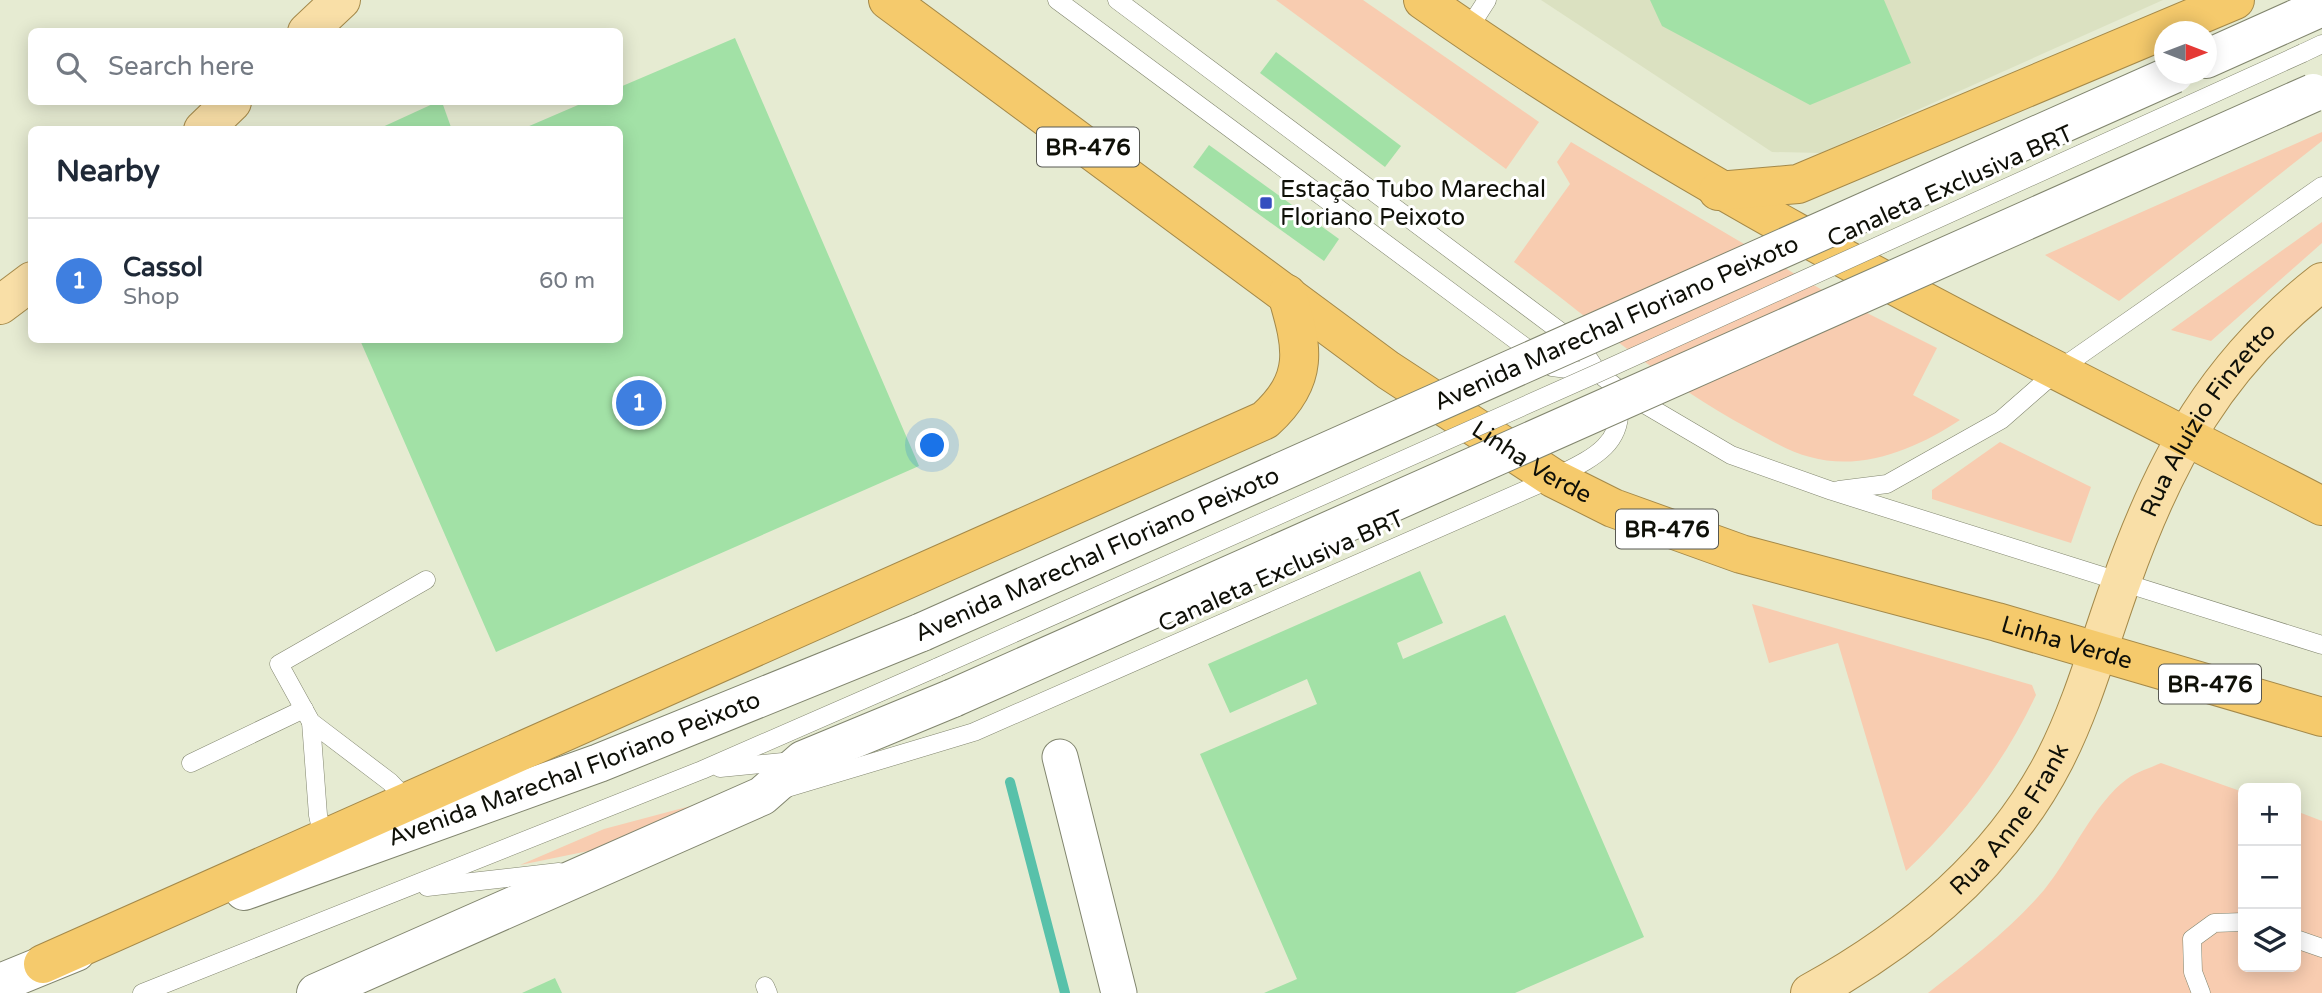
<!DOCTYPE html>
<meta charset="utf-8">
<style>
body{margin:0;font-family:"Varela Round",sans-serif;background:#f2f2f3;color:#1f2937}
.controls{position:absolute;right:21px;bottom:21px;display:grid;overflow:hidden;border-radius:10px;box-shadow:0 4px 18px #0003}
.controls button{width:63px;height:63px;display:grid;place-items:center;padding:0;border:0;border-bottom:2px solid #e0e1e3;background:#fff;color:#1f2937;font:35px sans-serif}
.compass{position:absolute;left:2154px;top:21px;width:63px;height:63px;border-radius:50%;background:#fff;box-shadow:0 4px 18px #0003;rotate:90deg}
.you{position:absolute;left:933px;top:446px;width:24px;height:24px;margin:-18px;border:5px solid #fff;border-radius:50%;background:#1a73e8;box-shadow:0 0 0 10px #1a73e833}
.badge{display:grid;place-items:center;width:46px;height:46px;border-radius:50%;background:#344ebf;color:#fff;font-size:23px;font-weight:700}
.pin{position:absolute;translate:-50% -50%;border:4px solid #fff;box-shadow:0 2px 7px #0006}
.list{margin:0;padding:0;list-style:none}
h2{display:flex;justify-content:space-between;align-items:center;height:91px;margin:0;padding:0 28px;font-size:30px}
h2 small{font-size:23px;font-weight:400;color:#747a83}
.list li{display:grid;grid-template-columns:46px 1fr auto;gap:21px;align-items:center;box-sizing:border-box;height:126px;padding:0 28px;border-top:2px solid #e0e1e3}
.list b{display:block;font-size:26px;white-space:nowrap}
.list p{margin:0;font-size:23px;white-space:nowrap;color:#747a83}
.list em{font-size:23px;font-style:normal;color:#747a83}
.icon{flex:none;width:38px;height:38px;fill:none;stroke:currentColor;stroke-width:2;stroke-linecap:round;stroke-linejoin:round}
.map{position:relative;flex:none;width:2322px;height:993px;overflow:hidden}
.search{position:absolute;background:#fff;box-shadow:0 4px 18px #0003;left:28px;top:28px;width:595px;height:77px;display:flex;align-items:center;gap:18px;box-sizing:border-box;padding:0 24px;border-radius:10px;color:#747a83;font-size:26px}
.panel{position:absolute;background:#fff;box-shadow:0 4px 18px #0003;left:28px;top:126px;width:595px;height:217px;border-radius:10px}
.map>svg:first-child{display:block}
.built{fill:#dbe1c1}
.green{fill:#f8ccb0}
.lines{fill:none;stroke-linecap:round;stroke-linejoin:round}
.stream{stroke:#58c1aa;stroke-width:10}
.building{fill:#a2e1a6}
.lane-casing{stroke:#81856e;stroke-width:19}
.street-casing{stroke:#81856e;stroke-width:37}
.secondary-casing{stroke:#81856e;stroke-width:40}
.primary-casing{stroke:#a48949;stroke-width:40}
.highway-casing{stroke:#a48949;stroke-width:40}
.lane{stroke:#fff;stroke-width:18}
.street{stroke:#fff;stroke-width:35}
.secondary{stroke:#fff;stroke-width:38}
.primary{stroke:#f9dfa7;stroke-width:38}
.highway{stroke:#f5ca6c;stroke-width:38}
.lane-bridge-casing{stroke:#81856e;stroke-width:19;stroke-linecap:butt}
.secondary-bridge-casing{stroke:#81856e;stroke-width:40;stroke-linecap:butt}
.lane-bridge{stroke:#fff;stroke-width:18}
.secondary-bridge{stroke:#fff;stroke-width:38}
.poi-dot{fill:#344ebf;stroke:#fff;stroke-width:2.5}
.labels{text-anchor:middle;stroke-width:6;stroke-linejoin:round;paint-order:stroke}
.shield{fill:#fff;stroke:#575852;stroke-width:2}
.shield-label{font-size:23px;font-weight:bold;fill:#0f1008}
.street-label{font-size:24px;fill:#0f1008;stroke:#fff}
.poi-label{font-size:24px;fill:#0f1008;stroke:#fff;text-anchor:start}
</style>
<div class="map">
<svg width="2322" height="993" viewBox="0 0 2322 993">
<rect width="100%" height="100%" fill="#e6ebd2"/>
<!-- built -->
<path class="built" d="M1541,0H2163L1821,153L1772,152Z"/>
<!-- green -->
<g class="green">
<path d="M1276,0H1363L1539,122L1506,169Z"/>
<path d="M2322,132V141L2119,301L2045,255Z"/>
<path d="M1571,142L1829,294L1937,348L1913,395L1960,420C1918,448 1862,472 1810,457C1789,452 1767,438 1748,428C1664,383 1590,319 1514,262L1570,184L1557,162Z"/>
<path d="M2322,222V243L2211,341L2171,330Z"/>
<path d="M2000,442L2091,487L2071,543L1932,499V490Z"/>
<path d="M1752,604L2032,685L2036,695C2003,764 1961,819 1906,871L1838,643L1769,663Z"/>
<path d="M2161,763L2243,792V967H2296V811L2322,821V993H1928C1969,961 2011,929 2044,890C2071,857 2095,802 2127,779C2136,772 2150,768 2161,763Z"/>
<path d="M698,804L608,847L520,865L604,829Z"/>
</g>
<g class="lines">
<!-- stream -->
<path class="stream" d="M1010,782L1065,993"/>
</g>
<!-- building -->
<g class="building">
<path d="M1650,0H1884L1911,63L1810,105L1662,26Z"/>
<path d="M735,38L919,466L496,652L360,340H620V130H520L585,102H620V87Z"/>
<path d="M1276,52L1401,146L1385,167L1260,73Z"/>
<path d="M437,102H442L452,130H376Z"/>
<path d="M1209,145L1339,239L1324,261L1193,167Z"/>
<path d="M1420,571L1443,623L1397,643L1403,659L1505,615L1644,937L1515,993H1264L1297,979L1200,754L1317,704L1307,679L1230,713L1208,664Z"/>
<path d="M555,978L562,993H522Z"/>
</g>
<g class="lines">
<!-- lane casing -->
<g class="lane-casing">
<g id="lane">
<path d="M1057,0L1552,367L1598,373"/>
<path d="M1117,0L1581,347L1598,373L1617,388L1731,455L1832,491L2322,645"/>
<path d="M1467,31L1487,0"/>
<path d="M2303,53L2322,44"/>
<path d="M1839,490L1887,484L2001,420L2057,371L2322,186"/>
<path d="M311,722L318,815L323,838"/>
<path d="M191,763L304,709"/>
<path d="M720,768L793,761"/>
<path d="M784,789L974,732L1553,478C1588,460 1624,447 1619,402"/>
<path d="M408,801L390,782L311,722L279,664L426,580"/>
<path d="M427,887L559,872"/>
<path d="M2296,939L2322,948"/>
<path d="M765,986L768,993"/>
<path d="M142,993L702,770L938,667"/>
<path d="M2201,993L2193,972L2192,939L2214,923L2243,922"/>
</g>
</g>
<!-- street casing -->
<g class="street-casing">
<path id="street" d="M1060,757L1119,993"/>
</g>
<!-- secondary casing -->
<g class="secondary-casing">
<g id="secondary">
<path d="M2206,59L2322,7"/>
<path id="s1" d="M244,891L599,763L922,632"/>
<path d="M0,983L76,952"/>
<path d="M316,993L762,796L803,760L953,698"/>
</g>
</g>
<!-- primary casing -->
<g class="primary-casing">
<g id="primary">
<path d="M307,32L341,0"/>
<path d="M203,130L232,102"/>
<path d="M0,305L32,281"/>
<path id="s2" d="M1810,993C1910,938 2002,862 2055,759C2084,702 2100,640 2122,580C2166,457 2217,364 2322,282"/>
</g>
</g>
<!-- highway casing -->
<g class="highway-casing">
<g id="highway">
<path id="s3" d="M888,0L1388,370L1553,478L1613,508L1741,554L1997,622L2322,717"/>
<path d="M1423,0C1705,200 2015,348 2322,506"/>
<path d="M1718,191L1798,184L2235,0"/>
<path d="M43,964L1265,420C1310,379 1303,348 1287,294"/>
</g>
</g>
<!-- lane -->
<use href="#lane" class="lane"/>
<!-- street -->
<use href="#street" class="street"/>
<!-- secondary -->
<use href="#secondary" class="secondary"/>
<!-- primary -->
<use href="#primary" class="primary"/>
<!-- highway -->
<use href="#highway" class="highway"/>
<!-- lane-bridge casing -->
<g class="lane-bridge-casing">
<path id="lane-bridge" d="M938,667L1598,373L2303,53"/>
</g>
<!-- secondary-bridge casing -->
<g class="secondary-bridge-casing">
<g id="secondary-bridge">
<path id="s4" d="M922,632L2174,74"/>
<path d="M953,698L2313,93"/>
</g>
</g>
<!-- lane-bridge -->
<use href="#lane-bridge" class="lane-bridge"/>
<!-- secondary-bridge -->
<use href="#secondary-bridge" class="secondary-bridge"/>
</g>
<!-- markers -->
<rect class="poi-dot" x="1259" y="196" width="14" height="14" rx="3.5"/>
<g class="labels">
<!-- shield labels -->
<g class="shield">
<rect x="1037" y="127.5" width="102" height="39" rx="5"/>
<rect x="1616" y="509.5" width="102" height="39" rx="5"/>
<rect x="2159" y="664.5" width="102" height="39" rx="5"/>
</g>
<g class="shield-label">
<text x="1088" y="155">BR-476</text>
<text x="1667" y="537">BR-476</text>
<text x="2210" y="692">BR-476</text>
</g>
<!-- street labels -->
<g class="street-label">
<text transform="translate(1950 186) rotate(-24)" y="8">Canaleta Exclusiva BRT</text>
<text dy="8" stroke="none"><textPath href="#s4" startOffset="760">Avenida Marechal Floriano Peixoto</textPath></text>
<text dy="8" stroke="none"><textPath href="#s2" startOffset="718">Rua Aluízio Finzetto</textPath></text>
<text dy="8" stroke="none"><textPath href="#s3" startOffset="793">Linha Verde</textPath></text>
<text transform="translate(1097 554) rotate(-24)" y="8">Avenida Marechal Floriano Peixoto</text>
<text transform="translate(1281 571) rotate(-24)" y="8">Canaleta Exclusiva BRT</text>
<text dy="8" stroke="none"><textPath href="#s3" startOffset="1360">Linha Verde</textPath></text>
<text dy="8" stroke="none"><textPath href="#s1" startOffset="352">Avenida Marechal Floriano Peixoto</textPath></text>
<text dy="8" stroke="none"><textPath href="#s2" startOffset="268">Rua Anne Frank</textPath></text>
</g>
<!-- poi labels -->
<g class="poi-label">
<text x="1280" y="197">Estação Tubo Marechal<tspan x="1280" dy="28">Floriano Peixoto</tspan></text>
</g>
</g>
</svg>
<div class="controls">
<button>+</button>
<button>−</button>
<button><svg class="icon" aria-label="layers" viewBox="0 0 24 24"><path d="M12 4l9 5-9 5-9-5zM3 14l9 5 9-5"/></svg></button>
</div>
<svg class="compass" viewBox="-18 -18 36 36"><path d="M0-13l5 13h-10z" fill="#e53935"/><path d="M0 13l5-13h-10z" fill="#747a83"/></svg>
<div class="you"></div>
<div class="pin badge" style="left:639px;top:403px;background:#3f7fe0">1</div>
<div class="search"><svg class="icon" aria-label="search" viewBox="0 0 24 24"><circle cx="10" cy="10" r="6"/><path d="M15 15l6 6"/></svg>Search here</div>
<section class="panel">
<h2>Nearby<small></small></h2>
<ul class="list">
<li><span class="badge" style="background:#3f7fe0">1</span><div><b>Cassol</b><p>Shop</p></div><em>60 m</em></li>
</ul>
</section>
</div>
